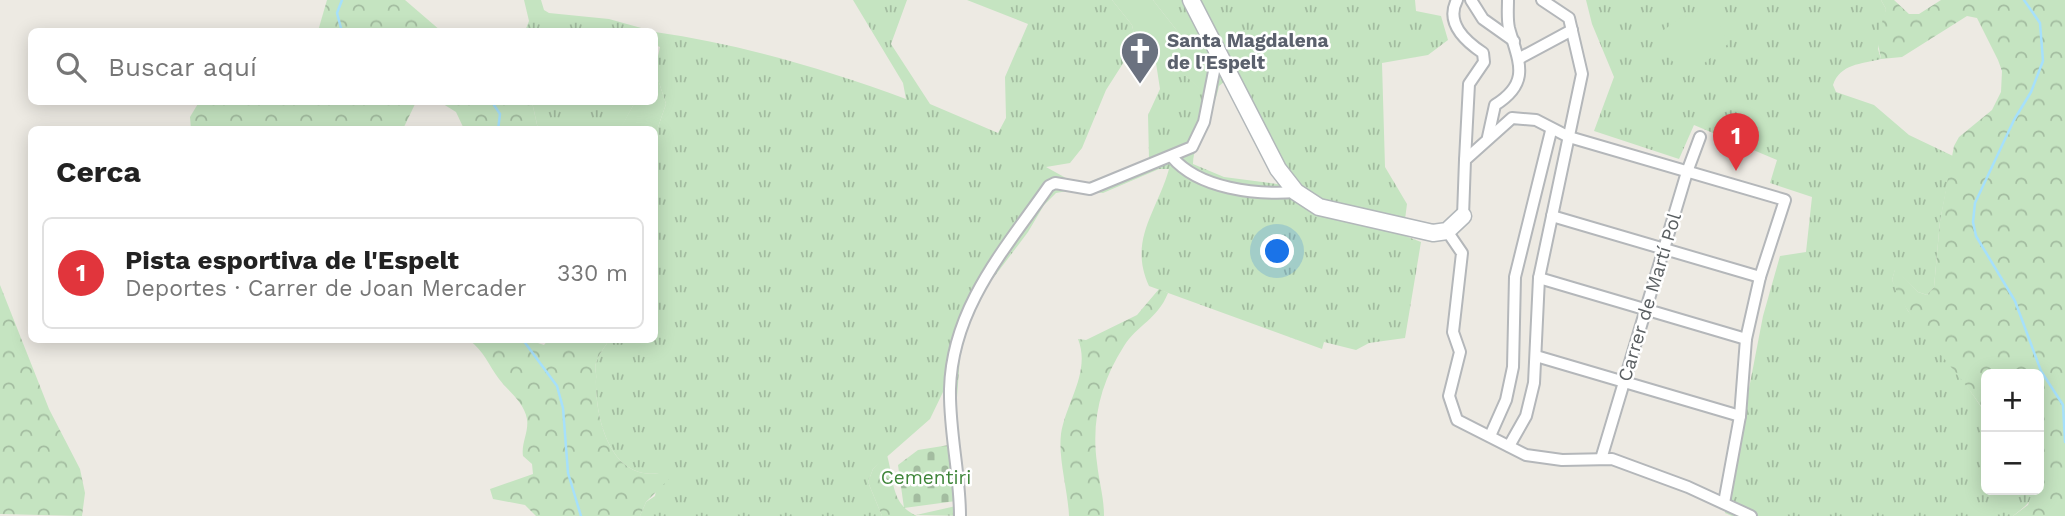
<!DOCTYPE html>
<html lang="es">
<meta charset="utf-8">
<style>
body{margin:0;font-family:"Work Sans",sans-serif;background:#f2f2f2;color:#222}
.controls{position:absolute;right:21px;bottom:21px;display:grid;overflow:hidden;border-radius:10px;box-shadow:0 4px 18px #0003}
.controls button{width:63px;height:63px;display:grid;place-items:center;padding:0;border:0;border-bottom:2px solid #e0e0e0;background:#fff;color:#222;font:35px sans-serif}
.you{position:absolute;left:1278px;top:252px;width:24px;height:24px;margin:-18px;border:5px solid #fff;border-radius:50%;background:#1a73e8;box-shadow:0 0 0 10px #1a73e833}
.badge{display:grid;place-items:center;width:46px;height:46px;border-radius:50%;background:#e1353c;color:#fff;font-size:23px;font-weight:700}
.pin{position:absolute;translate:-50% -58px;filter:drop-shadow(0 2px 4px #0008)}
.pin::after{content:'';position:absolute;top:37px;width:24px;height:21px;background:inherit;clip-path:polygon(0 0,100% 0,50% 100%)}
.list{margin:0;padding:0;list-style:none}
h2{display:flex;justify-content:space-between;align-items:center;height:91px;margin:0;padding:0 28px;font-size:30px}
h2 small{font-size:23px;font-weight:400;color:#767676}
.list li{display:grid;grid-template-columns:46px 1fr auto;gap:21px;align-items:center;box-sizing:border-box;height:112px;margin:0 14px 14px;padding:0 14px;border:2px solid #e0e0e0;border-radius:10px}
.list b{display:block;font-size:26px;white-space:nowrap}
.list p{margin:0;font-size:23px;white-space:nowrap;color:#767676}
.list em{font-size:23px;font-style:normal;color:#767676}
.icon{flex:none;width:38px;height:38px;fill:none;stroke:currentColor;stroke-width:2;stroke-linecap:round;stroke-linejoin:round}
.map{position:relative;flex:none;width:2065px;height:516px;overflow:hidden}
.search{position:absolute;background:#fff;box-shadow:0 4px 18px #0003;left:28px;top:28px;width:630px;height:77px;display:flex;align-items:center;gap:18px;box-sizing:border-box;padding:0 24px;border-radius:10px;color:#767676;font-size:26px}
.panel{position:absolute;background:#fff;box-shadow:0 4px 18px #0003;left:28px;top:126px;width:630px;height:217px;border-radius:10px}
.map>svg:first-child{display:block}
.grass{fill:url(#grass-tufts);fill-rule:evenodd}
.forest{fill:url(#forest-crowns)}
.cemetery{fill:url(#cemetery-stones)}
.garden{fill:#c5e4c1}
.lines{fill:none;stroke-linecap:round;stroke-linejoin:round}
.stream{stroke:#a6e0fb;stroke-width:2.5}
.street-casing{stroke:#b4b7ba;stroke-width:14}
.secondary-casing{stroke:#b2b7ba;stroke-width:19}
.street{stroke:#fff;stroke-width:10}
.secondary{stroke:#fff;stroke-width:16}
.labels{text-anchor:middle;stroke-width:5;stroke-linejoin:round;paint-order:stroke}
.worship-label{font-size:19px;font-weight:bold;fill:#5b616d;stroke:#fff;text-anchor:start}
.street-label{font-size:19px;fill:#5b6063;stroke:#fff}
.park-label{font-size:19px;fill:#3e8539;stroke:#fff}
</style>
<div class="map">
<svg width="2065" height="516" viewBox="0 0 2065 516">
<defs>
<pattern id="grass-tufts" width="24" height="20" patternUnits="userSpaceOnUse" patternTransform="scale(1.75)"><rect width="24" height="20" fill="#c5e4c1"/><path d="M3 7l-1-3M5 7V3M7 7l1-3M15 17l-1-3M17 17v-4M19 17l1-3" fill="none" stroke="#a3bca0"/></pattern>
<pattern id="forest-crowns" width="20" height="18" patternUnits="userSpaceOnUse" patternTransform="scale(1.75)"><rect width="20" height="18" fill="#c5e4c1"/><path d="M2 6a3 3 0 1 1 6 0M12 15a3 3 0 1 1 6 0" fill="none" stroke="#a3bca0"/></pattern>
<pattern id="cemetery-stones" width="16" height="16" patternUnits="userSpaceOnUse" patternTransform="scale(1.75)"><rect width="16" height="16" fill="#c5e4c1"/><path d="M2 7V4a2 2 0 0 1 4 0v3zM10 15v-3a2 2 0 0 1 4 0v3z" fill="#a3bca0"/></pattern>
</defs>
<rect width="100%" height="100%" fill="#edeae3"/>
<!-- grass -->
<g class="grass">
<path d="M524,0H541L544,10L549,13L609,19L652,31H525L529,21Z"/>
<path d="M853,0H907L891,44L930,104L998,133L1006,118L1005,77L1028,24L967,0H1112L1132,25L1136,43L1106,90L1082,148L1070,163L1046,167L1075,183L1089,182L1149,159L1148,115L1160,89L1156,63L1186,76L1203,91L1193,44L1185,41L1153,0H1415L1416,11L1441,16L1448,40L1428,55L1382,63L1385,167L1407,204L1403,235L1421,242L1405,338L1369,343L1356,350L1324,342L1322,349L1149,286C1128,240 1157,212 1169,169H1159L1103,193L1073,190L1056,193L1044,205L1028,232L988,285L969,324L960,357L956,411L966,516L916,515L956,506L943,392L930,419L873,469L868,482L882,516H640L646,502L655,496L659,473C609,481 595,415 596,379C597,374 594,368 596,363C598,355 605,347 609,340H654L655,136L666,104L655,70L660,47L655,45V32C740,44 825,69 906,99L903,83ZM1224,82L1278,184H1277L1224,177L1193,164C1194,137 1214,113 1219,86Z"/>
<path d="M1586,0H1881L1886,9L1878,49L1881,59C1861,64 1840,64 1833,85L1836,92L1874,105L1909,135L1953,156L1940,221L1934,287L1927,295L1918,292L1895,270L1892,280L1908,311L1956,370L1986,414V490H2033C2033,503 2022,508 2013,516H1732L1725,513L1763,316L1780,256L1806,252L1812,197L1770,183L1777,160L1694,125L1679,159L1594,131L1614,77L1592,24Z"/>
<path d="M532,102H635L620,130L538,129Z"/>
</g>
<!-- forest -->
<g class="forest">
<path d="M327,0H405L441,31H318Z"/>
<path d="M1881,0H1894L1909,14H1919L1941,0H2065V516H2013L2028,505L2033,490H2039V374H1986V414C1958,368 1912,331 1892,280L1895,269L1918,292L1927,295L1934,287L1940,221L1954,146L1959,137L1992,110L2001,92L2002,71L1998,60L1977,18L1967,16L1902,57L1881,59L1877,38L1886,9Z"/>
<path d="M199,102H416L403,129H191L190,117Z"/>
<path d="M440,102H532L538,129H464L456,112Z"/>
<path d="M0,285L49,409L80,469L85,493L82,516L0,514Z"/>
<path d="M1159,289L1168,293C1157,320 1138,324 1124,346C1101,382 1091,420 1097,463C1099,482 1104,497 1104,516H1069C1068,490 1058,459 1061,434C1066,402 1091,372 1078,339L1086,340L1137,315Z"/>
<path d="M469,340H529L544,345L548,340H609C605,347 598,355 596,363C594,368 597,374 596,379C595,415 609,481 659,473L669,479L646,502L640,516H536L525,505L493,499L490,489L533,474L532,464L523,456C521,443 529,432 527,419C524,402 508,391 499,379C488,364 484,351 469,340Z"/>
<path d="M887,455C894,480 891,505 917,516H882L868,482L873,469Z"/>
</g>
<!-- cemetery -->
<path class="cemetery" d="M949,445L956,501L904,508L898,465L918,450Z"/>
<!-- garden -->
<g class="garden">
<path d="M1112,0H1153L1185,41L1193,44L1200,38L1210,56L1203,92L1186,76L1174,77L1170,71L1131,51L1136,43L1132,25Z"/>
<path d="M1703,9L1720,26L1728,44L1688,76L1667,56L1654,37L1679,19Z"/>
<path d="M655,70L666,104L655,136L654,130L620,129L635,102H654Z"/>
</g>
<g class="lines">
<!-- stream -->
<g class="stream">
<path d="M2024,0L2040,23L2043,61L2031,92L2014,120L1975,203L1973,222L1976,236L2015,301L2041,371L2063,405L2065,442"/>
<path d="M342,32L337,13L342,0"/>
<path d="M492,102L500,114L498,130"/>
<path d="M523,340L557,386L563,408L568,473L581,516"/>
</g>
<!-- street casing -->
<g class="street-casing">
<g id="street">
<path d="M1457,0C1445,23 1465,41 1483,53L1484,62L1469,84L1465,160"/>
<path d="M1471,0L1483,19L1514,41"/>
<path d="M1520,58L1572,30"/>
<path d="M1488,137L1495,105C1532,82 1518,61 1509,28C1507,19 1508,9 1508,0"/>
<path d="M1172,157C1199,189 1256,195 1296,192"/>
<path d="M1463,216L1465,160L1512,118L1536,120L1569,137L1785,200L1760,277L1746,339L1740,416L1724,503"/>
<path d="M1552,216L1760,277"/>
<path d="M1447,231L1462,253L1453,332L1460,352L1449,396L1457,420L1526,455L1562,460L1612,459L1688,487L1751,516"/>
<path d="M1539,278L1746,339"/>
<path d="M1536,356L1740,416"/>
<path d="M1490,436L1506,400L1513,367L1515,277L1551,131"/>
<path d="M1509,446L1526,416L1534,383L1539,278L1582,74L1569,18L1542,0"/>
<path d="M1601,459L1687,172L1700,137"/>
<path d="M960,516C960,473 949,431 950,389C952,308 1005,249 1049,186L1055,183L1090,189L1192,147L1204,122L1218,51"/>
</g>
</g>
<!-- secondary casing -->
<g class="secondary-casing">
<path id="secondary" d="M1191,0L1278,169L1296,192L1319,207L1433,233L1447,231L1463,216"/>
</g>
<!-- street -->
<use href="#street" class="street"/>
<!-- secondary -->
<use href="#secondary" class="secondary"/>
</g>
<!-- icons -->
<defs>
<g id="church-pin" transform="scale(2.0125)"><path d="M0 17L-7.5 6A9.5 9.5 0 1 1 7.5 6Z" fill="#6b7280" stroke="#fff"/><path d="M-1.2-6h2.4v3.5h3.3v2.4h-3.3V6h-2.4V-.1h-3.3v-2.4h3.3Z" fill="#fff"/></g>
</defs>
<g fill-rule="evenodd">
<use href="#church-pin" x="1140" y="51"/>
</g>
<g class="labels">
<!-- worship labels -->
<g class="worship-label">
<text x="1167" y="47">Santa Magdalena<tspan x="1167" dy="22">de l'Espelt</tspan></text>
</g>
<!-- street labels -->
<g class="street-label">
<text transform="translate(1649 297) rotate(-73)" y="7">Carrer de Martí Pol</text>
</g>
<!-- park labels -->
<g class="park-label">
<text x="926" y="484">Cementiri</text>
</g>
</g>
</svg>
<div class="controls">
<button>+</button>
<button>−</button>
</div>
<div class="you"></div>
<div class="pin badge" style="left:1736px;top:171px">1</div>
<div class="search"><svg class="icon" aria-label="search" viewBox="0 0 24 24"><circle cx="10" cy="10" r="6"/><path d="M15 15l6 6"/></svg>Buscar aquí</div>
<section class="panel">
<h2>Cerca<small></small></h2>
<ul class="list">
<li><span class="badge">1</span><div><b>Pista esportiva de l'Espelt</b><p>Deportes · Carrer de Joan Mercader</p></div><em>330 m</em></li>
</ul>
</section>
</div>
